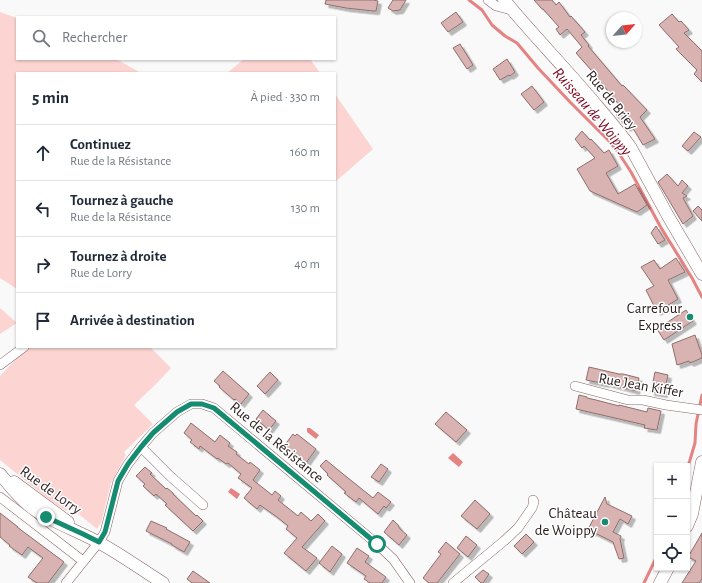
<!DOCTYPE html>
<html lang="fr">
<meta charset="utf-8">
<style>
body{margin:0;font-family:"Alegreya Sans",sans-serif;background:#f6f6f7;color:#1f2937}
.controls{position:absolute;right:12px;bottom:12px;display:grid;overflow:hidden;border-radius:0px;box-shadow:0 1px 3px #0004}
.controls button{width:36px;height:36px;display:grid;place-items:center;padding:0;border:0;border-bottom:1px solid #e0e1e3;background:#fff;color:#1f2937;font:20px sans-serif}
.compass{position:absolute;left:606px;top:12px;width:36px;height:36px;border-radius:50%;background:#fff;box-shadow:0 1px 3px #0004;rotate:63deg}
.stop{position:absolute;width:12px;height:12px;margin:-9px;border:3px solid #158c6f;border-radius:50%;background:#fff}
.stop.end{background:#158c6f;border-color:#fff;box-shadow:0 1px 4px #0008}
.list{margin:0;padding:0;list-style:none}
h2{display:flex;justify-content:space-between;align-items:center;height:52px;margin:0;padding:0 16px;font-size:17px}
h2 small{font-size:13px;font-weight:400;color:#747a83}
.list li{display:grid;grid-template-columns:26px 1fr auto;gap:12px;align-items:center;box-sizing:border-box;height:56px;padding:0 16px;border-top:1px solid #e0e1e3}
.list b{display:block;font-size:15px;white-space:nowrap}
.list p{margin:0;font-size:13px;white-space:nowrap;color:#747a83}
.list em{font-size:13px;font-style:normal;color:#747a83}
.icon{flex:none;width:22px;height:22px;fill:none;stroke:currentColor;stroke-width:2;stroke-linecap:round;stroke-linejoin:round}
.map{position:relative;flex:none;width:702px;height:583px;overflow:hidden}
.search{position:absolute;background:#fff;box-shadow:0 1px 3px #0004;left:16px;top:16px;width:320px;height:44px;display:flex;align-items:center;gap:10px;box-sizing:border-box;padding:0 14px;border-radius:0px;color:#747a83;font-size:15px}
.panel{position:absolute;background:#fff;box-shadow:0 1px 3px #0004;left:16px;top:72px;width:320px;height:276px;border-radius:0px}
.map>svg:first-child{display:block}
.green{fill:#fcd5d3}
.water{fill:#e58383}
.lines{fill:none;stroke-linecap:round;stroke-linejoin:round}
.stream{stroke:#e58383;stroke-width:3}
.building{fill:#d8b3b1;stroke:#906e6d;filter:url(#shadow)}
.street-casing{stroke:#886665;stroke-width:10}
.secondary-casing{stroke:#886665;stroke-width:13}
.street{stroke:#fff;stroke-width:9}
.secondary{stroke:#fff;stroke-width:12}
.route{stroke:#158c6f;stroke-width:5}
.poi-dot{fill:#158c6f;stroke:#fff;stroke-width:1.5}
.labels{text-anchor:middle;stroke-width:3;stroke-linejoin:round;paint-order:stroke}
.street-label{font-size:15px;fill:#2b1d1d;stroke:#fff}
.poi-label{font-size:15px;fill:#2b1d1d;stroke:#fff;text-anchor:end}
.water-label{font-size:16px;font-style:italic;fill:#7c0019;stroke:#fff}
</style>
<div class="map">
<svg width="702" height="583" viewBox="0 0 702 583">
<defs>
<filter id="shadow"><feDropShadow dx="3.5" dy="3.5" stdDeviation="0" flood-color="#0004"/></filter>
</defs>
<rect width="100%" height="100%" fill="#f9f9f9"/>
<!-- green -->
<g class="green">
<path d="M0,12L17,18V59H116L141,73H17V289L0,278Z"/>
<path d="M244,59H310L320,73H227Z"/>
<path d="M335,94L373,149L335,182Z"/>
<path d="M0,308L17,323L0,334Z"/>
<path d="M29,347H150L171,368L156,384L134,405L153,424L124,452L126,455L111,483L101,523L97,529L70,507L66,511L48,499L0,460V376L21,354Z"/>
</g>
<!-- water -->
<g class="water">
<path d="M307,428H310L319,435L316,439L307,432Z"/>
<path d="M453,453L463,462L459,467L448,458Z"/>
<path d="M231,488L240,494L237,499L228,492Z"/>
</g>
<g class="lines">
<!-- stream -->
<g class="stream">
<path d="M469,0L482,10L492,25L505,36L517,43L538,68L570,102L609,141L618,152L631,172L660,226L692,278L702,297"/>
<path d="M687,470L695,443L696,424L702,395"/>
<path d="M644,583L657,556"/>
</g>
</g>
<!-- building -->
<g class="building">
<path d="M326,0H373L378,1L376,11H373L346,8L325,4Z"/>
<path d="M393,0H406L400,10L393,11L388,8Z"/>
<path d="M534,0H552L556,5L559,2L570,17L571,16L585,32L581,35L589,45L588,46L622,86L623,85L647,110L640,117L655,139L643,145L631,125L627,128L616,115L619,113L616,109L620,106L591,70L576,53L582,47L567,29L560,35L556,29L559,27L543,9H542Z"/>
<path d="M456,12L463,22L448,32L441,23Z"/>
<path d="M672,14L679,22L681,21L689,30L684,33L702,51V82L694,74L697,70L676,49L679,47L659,25Z"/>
<path d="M460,44L473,65L467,69L453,48Z"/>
<path d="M507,59L515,72L510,76L509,75L500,80L493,69Z"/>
<path d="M532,86L544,102L534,110L521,94Z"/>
<path d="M582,131L590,140L591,139L604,153L609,150L618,166L606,173L618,194L635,184L647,205L637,212L590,191L577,169L595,158L584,146L582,148L575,139Z"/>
<path d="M694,132L701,137L688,151L682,146Z"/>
<path d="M667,174L678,186L682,180L688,186L682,193L687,196L683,198L693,216L683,224L658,182Z"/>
<path d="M698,206L702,210V221L693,211Z"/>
<path d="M656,226L665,240L658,244L651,233Z"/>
<path d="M676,258L685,272L668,280L678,299L657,312L646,290L654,286L641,267L654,260L660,269Z"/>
<path d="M686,310L693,321L664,340L657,329Z"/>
<path d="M695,335L702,355V358L690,363L689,361L677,365L672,344Z"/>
<path d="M589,367L619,374H623L639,378L636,391L606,383V384L586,380Z"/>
<path d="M223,371L249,394L241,404L235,399L234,400L219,387L220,386L214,381Z"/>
<path d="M270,372L278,380L265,394L257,386Z"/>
<path d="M655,372L668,375L664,394L651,392Z"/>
<path d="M579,395L587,397V398L596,400L619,406V405L647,412L648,408L661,411L657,430L644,428L645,425L576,409Z"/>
<path d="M263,410L276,421L269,430L256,419Z"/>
<path d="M446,412L467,430L456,442L435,424Z"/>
<path d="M191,423L215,442L220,435L230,443L228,446L237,452L236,454L249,464L250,462L260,470L253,480L272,495L275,491L281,496L278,500L298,516L301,512L311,521L318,514L325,521L302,547L317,558L306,571L284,553L297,538L286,529L288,526L277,517L260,505L257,509L244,498L252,488L238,478L241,474L228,463L226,464L218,458L217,459L200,446L199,449L190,442L192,440L184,433Z"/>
<path d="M293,434L295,436L297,434L316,449L306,463L284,446Z"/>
<path d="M326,460L343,474L373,498L378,492L391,502L386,508L384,506L378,514L359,498L356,502L344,493L346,492L327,475L328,474L320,466Z"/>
<path d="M381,464L388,469L379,482L371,477Z"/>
<path d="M145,467L152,473L150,474L166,489L167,488L173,493V494L196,516L197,515L203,521L193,531L165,505L167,504L156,494L154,496L143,486L145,484L136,476Z"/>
<path d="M605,497L607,504L632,516L628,524L620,519L613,532L621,536L620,539L624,558L619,559L613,542L593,532L586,533Z"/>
<path d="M475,500L490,514L477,529L461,516Z"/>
<path d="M0,513L18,527H17L64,562L48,583H37L28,577L43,558L28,547L22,555L9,546L10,545L0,537Z"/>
<path d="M393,520L398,525L400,529L407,535L399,545L384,532Z"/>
<path d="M151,521L167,528L166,529L190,542L184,552L172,545V544L146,531Z"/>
<path d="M702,533V579L699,583H682L696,561L688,557Z"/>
<path d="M526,534L534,542L522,554L514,546Z"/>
<path d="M466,536L477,545L468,557L457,548Z"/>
<path d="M446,542L460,554L437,583H429L423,578L441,554L438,552Z"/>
<path d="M332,546L342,554L330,572L319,563Z"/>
<path d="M357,548L369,556L365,562L386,577L382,583H370L364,579L366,576L347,563Z"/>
<path d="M483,570L489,574L483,583H481L475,577Z"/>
<path d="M193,571L210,583H192L187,579Z"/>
</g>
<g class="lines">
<!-- street casing -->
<g class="street-casing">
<g id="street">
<path d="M488,0L496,6L512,10"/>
<path d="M0,365L24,347"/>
<path d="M575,386L628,400H643L666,405L702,410"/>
<path d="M141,447L170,476L203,505"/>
<path d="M0,497L83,561"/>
<path d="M66,583L99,542L105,532L118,481L128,464L141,447L153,433L177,412L191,404H202L214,408L377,544L393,559L410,583"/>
<path d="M453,583L504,541L518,528L532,508L534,502L533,500"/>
</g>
</g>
<!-- secondary casing -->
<g class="secondary-casing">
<g id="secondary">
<path d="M504,0C535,37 568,71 598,107C610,121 621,134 631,148L668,216L702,274"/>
<path d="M0,474C10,486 19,498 32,508C52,522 76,530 98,542C120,554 141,569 163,583"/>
<path d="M14,482L68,522"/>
<path d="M687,526L692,514L702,462"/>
<path d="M660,583L668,568"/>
</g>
</g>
<!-- street -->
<use href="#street" class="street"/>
<!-- secondary -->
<use href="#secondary" class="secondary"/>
</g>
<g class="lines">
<!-- route -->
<path class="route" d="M46,517L83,534L99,542L105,532L118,481L128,464L141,447L153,433L177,412L191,404H202L214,408L377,544"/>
</g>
<!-- markers -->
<g class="poi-dot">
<circle cx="690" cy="317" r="4"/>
<circle cx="605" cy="522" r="4"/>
</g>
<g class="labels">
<!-- street labels -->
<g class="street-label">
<text transform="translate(612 100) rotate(51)" y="5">Rue de Briey</text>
<text transform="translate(641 385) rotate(10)" y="5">Rue Jean Kiffer</text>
<text transform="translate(277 442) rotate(40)" y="5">Rue de la Résistance</text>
<text transform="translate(51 490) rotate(36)" y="5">Rue de Lorry</text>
</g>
<!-- poi labels -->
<g class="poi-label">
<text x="682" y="313">Carrefour<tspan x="682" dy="17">Express</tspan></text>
<text x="597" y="518">Château<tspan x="597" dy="17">de Woippy</tspan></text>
</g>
<!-- water labels -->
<g class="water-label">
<text transform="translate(593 111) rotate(49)" y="6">Ruisseau de Woippy</text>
</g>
</g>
</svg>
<div class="controls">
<button>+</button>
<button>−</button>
<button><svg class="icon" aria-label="locate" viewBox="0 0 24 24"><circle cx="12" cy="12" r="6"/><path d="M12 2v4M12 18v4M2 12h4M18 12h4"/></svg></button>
</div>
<svg class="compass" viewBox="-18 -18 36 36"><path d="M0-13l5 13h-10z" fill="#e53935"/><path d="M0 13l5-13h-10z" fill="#747a83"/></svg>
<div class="stop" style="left:377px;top:544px"></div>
<div class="stop end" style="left:46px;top:517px"></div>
<div class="search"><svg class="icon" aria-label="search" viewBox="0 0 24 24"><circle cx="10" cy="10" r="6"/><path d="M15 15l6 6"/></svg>Rechercher</div>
<section class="panel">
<h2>5 min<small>À pied · 330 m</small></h2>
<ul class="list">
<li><svg class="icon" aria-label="ahead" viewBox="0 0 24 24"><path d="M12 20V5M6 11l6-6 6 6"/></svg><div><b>Continuez</b><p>Rue de la Résistance</p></div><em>160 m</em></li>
<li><svg class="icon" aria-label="left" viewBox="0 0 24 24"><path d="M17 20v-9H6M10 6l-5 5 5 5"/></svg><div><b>Tournez à gauche</b><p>Rue de la Résistance</p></div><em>130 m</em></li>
<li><svg class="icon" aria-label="right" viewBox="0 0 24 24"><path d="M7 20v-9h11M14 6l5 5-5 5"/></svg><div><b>Tournez à droite</b><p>Rue de Lorry</p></div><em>40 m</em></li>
<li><svg class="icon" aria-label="arrive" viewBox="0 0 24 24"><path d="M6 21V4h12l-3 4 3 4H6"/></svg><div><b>Arrivée à destination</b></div></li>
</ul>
</section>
</div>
